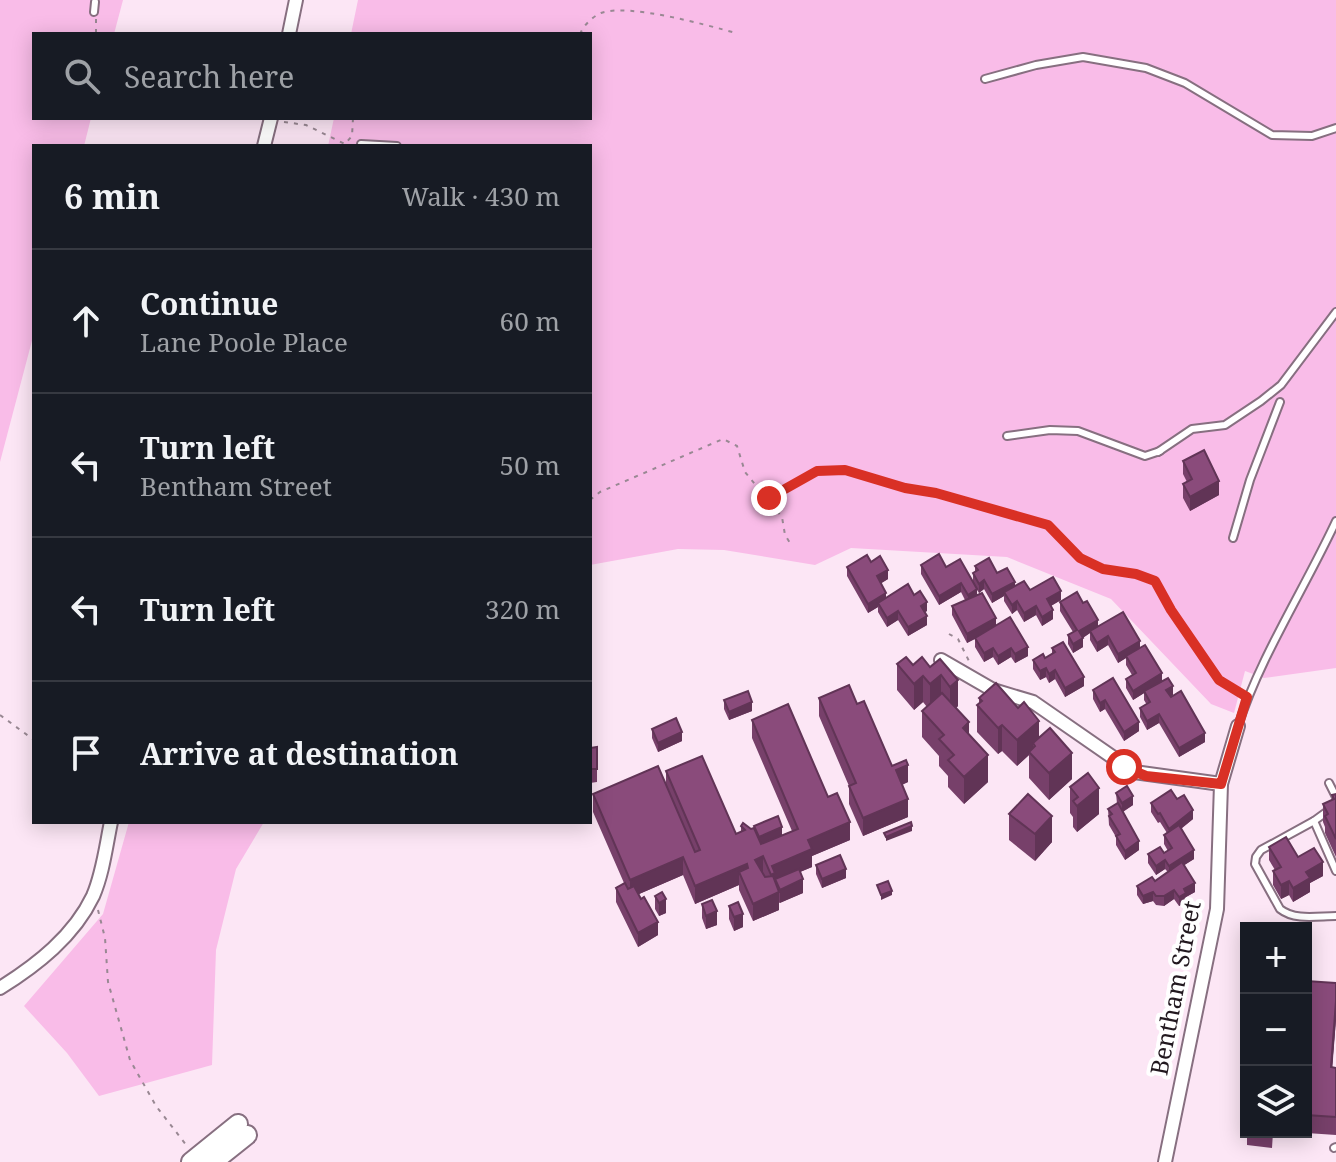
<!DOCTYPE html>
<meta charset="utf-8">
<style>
body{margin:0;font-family:"Noto Serif",serif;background:#20242c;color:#f1f3f6}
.controls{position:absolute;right:24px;bottom:24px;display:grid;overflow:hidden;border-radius:0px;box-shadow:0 4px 20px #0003}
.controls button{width:72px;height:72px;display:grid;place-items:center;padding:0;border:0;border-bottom:2px solid #363941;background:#171b24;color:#f1f3f6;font:40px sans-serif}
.stop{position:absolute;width:24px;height:24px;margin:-18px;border:6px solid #d93025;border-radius:50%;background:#fff}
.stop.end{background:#d93025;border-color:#fff;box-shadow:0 2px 8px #0008}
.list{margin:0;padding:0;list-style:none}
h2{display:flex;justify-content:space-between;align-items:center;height:104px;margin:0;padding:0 32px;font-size:34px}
h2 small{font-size:26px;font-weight:400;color:#9ea1a6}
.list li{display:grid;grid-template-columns:52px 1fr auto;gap:24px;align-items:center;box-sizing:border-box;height:144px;padding:0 32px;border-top:2px solid #363941}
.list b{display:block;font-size:30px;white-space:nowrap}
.list p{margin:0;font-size:26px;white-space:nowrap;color:#9ea1a6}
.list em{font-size:26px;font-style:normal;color:#9ea1a6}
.icon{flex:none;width:44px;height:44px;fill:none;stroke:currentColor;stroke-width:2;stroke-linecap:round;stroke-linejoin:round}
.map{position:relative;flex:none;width:1336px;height:1162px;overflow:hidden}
.search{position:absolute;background:#171b24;box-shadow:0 4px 20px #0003;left:32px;top:32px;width:560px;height:88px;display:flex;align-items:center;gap:20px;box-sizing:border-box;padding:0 28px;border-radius:0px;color:#9ea1a6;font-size:30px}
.panel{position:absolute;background:#171b24;box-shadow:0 4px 20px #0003;left:32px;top:144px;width:560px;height:680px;border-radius:0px}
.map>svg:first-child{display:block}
.green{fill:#f9bce8}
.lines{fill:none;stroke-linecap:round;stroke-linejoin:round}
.lane-casing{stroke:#876f80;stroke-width:10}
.street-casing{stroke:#876f80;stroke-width:16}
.secondary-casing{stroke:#876f80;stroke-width:22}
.path{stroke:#998893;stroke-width:2;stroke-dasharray:4 6;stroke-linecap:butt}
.lane{stroke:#fff;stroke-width:6}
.street{stroke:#fff;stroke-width:12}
.secondary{stroke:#fff;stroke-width:18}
.wall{fill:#77406a}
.shaded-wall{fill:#613456}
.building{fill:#8a4b7b;stroke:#613456;stroke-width:2}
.route{stroke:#d93025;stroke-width:10}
.labels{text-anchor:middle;stroke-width:8;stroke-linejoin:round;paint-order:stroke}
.street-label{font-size:24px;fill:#22181f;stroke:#fff}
</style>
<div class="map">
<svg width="1336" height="1162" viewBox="0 0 1336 1162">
<rect width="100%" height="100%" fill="#fce6f5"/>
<!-- green -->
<g class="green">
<path d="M0,0H123L114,34H34V118H91L84,146H34V333L0,462Z"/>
<path d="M358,0H1336V668L1264,678L1245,671L1234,713L1211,704L1111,599L1007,557L851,548L815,565L724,550L678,549L590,565V146H328L334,118H590V34H351Z"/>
<path d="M129,822H264L236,869L216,950L212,1065L99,1096L67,1053L24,1006L103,914Z"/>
</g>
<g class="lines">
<!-- lane casing -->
<g class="lane-casing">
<g id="lane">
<path d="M94,12L95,2"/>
<path d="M985,79L1036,65L1083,57L1146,68L1185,83L1272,135L1312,136L1336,128"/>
<path d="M361,144L397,146"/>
<path d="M1007,436L1050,430L1078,431L1145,456L1160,451"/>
<path d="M1158,452L1192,429L1225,425L1261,401L1281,385L1336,312"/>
<path d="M1233,538L1250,480L1280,402"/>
<path d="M1238,726C1260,657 1305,588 1336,521"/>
<path d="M1329,783L1336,797"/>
<path d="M1336,805L1314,821L1261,850L1256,857L1255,864L1280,909C1295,921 1318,916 1336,916"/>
<path d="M1314,821L1336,871"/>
<path d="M1334,1148L1336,1147"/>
</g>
</g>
<!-- street casing -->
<g class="street-casing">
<g id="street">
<path d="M289,34L296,0"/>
<path d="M264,146L271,118"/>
<path d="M941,660L993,690L1033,702L1134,772L1221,784"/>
<path d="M0,988C37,965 74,936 93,896C103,873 106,846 111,822"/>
<path d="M1165,1162L1217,909L1221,784L1238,726"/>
</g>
</g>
<!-- secondary casing -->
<g class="secondary-casing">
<g id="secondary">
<path d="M191,1162L238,1124"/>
<path d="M213,1162L247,1135"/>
</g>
</g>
<!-- path -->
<g class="path">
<path d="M96,19V34"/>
<path d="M580,34C584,25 592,17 601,13C629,3 706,25 736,33"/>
<path d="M284,122L306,125L345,144L352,136L353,118"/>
<path d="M769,498L817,471L845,470L905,488L936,493L972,506L1048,525L1080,558L1103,569L1136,574L1155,581L1171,610L1219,680L1241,693"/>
<path d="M590,500L600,492L723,439L737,446L745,472L782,517L785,535L792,546"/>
<path d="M949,634L958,639L969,661"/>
<path d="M0,715L34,740"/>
<path d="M98,910L105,938L108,982L130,1060L156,1106L187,1146"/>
</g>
<!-- lane -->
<use href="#lane" class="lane"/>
<!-- street -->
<use href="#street" class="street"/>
<!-- secondary -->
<use href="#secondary" class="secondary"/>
</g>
<!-- wall -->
<g class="wall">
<path d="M1183,461L1219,495L1190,511L1183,498V484L1187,482L1183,474Z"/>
<path d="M871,562L888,579L881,583L886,598L914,595L927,611L925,612L927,625L908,636L898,620L887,627L878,612V607L868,613L847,576V567Z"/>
<path d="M921,565L946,567L973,581V573L975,572V566L997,573L1015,586L1061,600L1051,606L1053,619L1042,626L1036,615L1024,622L1017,610L1012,614L1004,601V596L992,603L984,589L979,593L977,590V595L996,625L1028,656L1015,663L1011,657L998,665L993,657L984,662L975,647V639L967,643L952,615V606L965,600L961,592L939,605L921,574Z"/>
<path d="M1060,602L1098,626L1140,647L1162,682L1173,695L1170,697L1205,742L1179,757L1159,723L1147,730L1140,717V708L1147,705L1144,700V693L1133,700L1126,688V679L1132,675L1126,665V658L1118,663L1108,645L1097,652L1090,640V633L1083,638V647L1073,653L1068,644V635L1073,632L1060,611Z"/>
<path d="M1052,648L1084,686L1065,697L1055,679L1049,683L1046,677L1040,680L1033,669V660L1045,658L1052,654Z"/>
<path d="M940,659L958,706L956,708L969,735L988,782L964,804L948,787V776L939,766V756L922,737V711L927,707L923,702L914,710L897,690V664L930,667Z"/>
<path d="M1093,690L1139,731L1124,741L1105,709L1100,712L1093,699Z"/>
<path d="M819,698L857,704L892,766L908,782L902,785L908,817L863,836L849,804V786L819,716Z"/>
<path d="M979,698L1018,708L1072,779L1049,800L1029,778V755L1017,766L1002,751L998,754L977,732V705L979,704Z"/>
<path d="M724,700L752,711L729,720L724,709Z"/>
<path d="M752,720L828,797L850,840L812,856V867L800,872L803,893L779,903V910L753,921L739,890V885L695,904L683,875L639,894L658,935L638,947L616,902V888L624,883L593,812V794L666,785V771L736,834L741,832V826L751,829L754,828V826L782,835L792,831L752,738Z"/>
<path d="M652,729L682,741L658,752L652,738Z"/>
<path d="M597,747V782L590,783V748Z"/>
<path d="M1070,787L1099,814L1077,832L1073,827V817L1070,813Z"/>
<path d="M1116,793L1133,805L1123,812L1139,850L1125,860L1116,845V837L1109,825L1108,809L1117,804Z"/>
<path d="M1336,794V857L1325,833V827L1323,822V804L1332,800V795Z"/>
<path d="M1177,799L1193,819L1181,829L1194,859L1184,865L1195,892L1186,897V902L1179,906L1174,899L1164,906L1156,905L1153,901L1143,904L1137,895V886L1155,881L1168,872L1165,869L1156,875L1148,863V854L1164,853L1168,851L1164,844V835L1167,833L1160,822L1158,823L1151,812V803Z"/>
<path d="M1009,814L1052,842L1035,861L1009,840Z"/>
<path d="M1269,847L1298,857L1323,876L1310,883V892L1293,902L1289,895L1281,899L1273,885V871L1275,870L1269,860Z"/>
<path d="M816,865L846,878L822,888L816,874Z"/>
<path d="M655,896L666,913L659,916L655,909Z"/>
<path d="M702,904L717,925L706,929L702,918Z"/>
<path d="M729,906L743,927L734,931L729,919Z"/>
<path d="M1306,981L1336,983V1019L1332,1067L1336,1068V1135L1292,1132H1306Z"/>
<path d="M1247,1132H1273L1272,1148L1247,1145Z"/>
</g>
<!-- shaded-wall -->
<g class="shaded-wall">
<path d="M1219,481V495L1190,511V497Z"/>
<path d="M888,570V579L877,586V576Z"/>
<path d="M984,580V589L979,593V584Z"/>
<path d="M1015,582V591L1004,592V596L992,603V594Z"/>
<path d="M961,583V592L939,605V596Z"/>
<path d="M977,589V598L968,604V595Z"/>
<path d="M1061,591V600L1047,608V599Z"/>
<path d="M886,593V602L878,603V607L868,613V604Z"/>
<path d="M1017,601V610L1012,614V605Z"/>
<path d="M927,602V611L921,614V606Z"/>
<path d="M1036,606V615L1024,622V613Z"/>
<path d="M1053,610V619L1042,626V617Z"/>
<path d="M898,611V620L887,627V618Z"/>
<path d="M927,616V625L908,636V627Z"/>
<path d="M996,618V627L967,643V634Z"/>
<path d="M1098,620V629L1090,631V633L1079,640V631Z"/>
<path d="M1108,636V645L1097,652V643Z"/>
<path d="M1083,638V647L1073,653V644Z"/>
<path d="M1140,641V650L1126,656V658L1118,663V654Z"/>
<path d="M1028,647V656L1015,663V654Z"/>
<path d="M993,648V657L984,662V653Z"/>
<path d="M1011,648V657L998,665V656Z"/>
<path d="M1046,668V677L1040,680V671Z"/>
<path d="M1055,670V679L1049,683V674Z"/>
<path d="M1162,673V682L1133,700V691Z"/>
<path d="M941,675V702L930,711V684Z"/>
<path d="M923,676V702L914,710V684Z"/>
<path d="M1084,677V686L1065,697V688Z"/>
<path d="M958,680V706L950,713V687Z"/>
<path d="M1173,686V695L1166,699V690Z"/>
<path d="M1105,700V709L1100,712V703Z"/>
<path d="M752,702V711L729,720V712Z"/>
<path d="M1159,714V723L1147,730V721Z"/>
<path d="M1039,721V747L1035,746L1033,743V752H1029V755L1017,766V740Z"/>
<path d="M969,722V749L963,728Z"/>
<path d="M1139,722V731L1124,741V732Z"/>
<path d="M1002,725V751L998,754V728Z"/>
<path d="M682,732V741L658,752V743Z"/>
<path d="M1205,733V742L1179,757V748Z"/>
<path d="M1072,753V779L1049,800V773Z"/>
<path d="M988,755V782L964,804V777Z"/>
<path d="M908,765V782L896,787V770Z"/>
<path d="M1099,788V814L1077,832V806Z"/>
<path d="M1133,796V805L1122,812V803Z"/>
<path d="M908,799V817L863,836V818Z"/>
<path d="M1193,810V819L1169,838V829Z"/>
<path d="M1052,816V842L1035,861V834Z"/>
<path d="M850,822V840L812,856V867L776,882L775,879V891L771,893L772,866L808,840Z"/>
<path d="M912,826V831L886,841V837Z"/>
<path d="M782,827V840L759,850V837Z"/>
<path d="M1139,841V850L1125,860V851Z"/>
<path d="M1194,850V859L1169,875V866Z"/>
<path d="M763,856V874L755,860Z"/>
<path d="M683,857V875L630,898V880Z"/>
<path d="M1165,860V869L1156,875V866Z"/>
<path d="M1323,862V876L1310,883V892L1293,902V888L1306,872Z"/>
<path d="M747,864V881L739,872V885L695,904V886Z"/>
<path d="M846,869V878L822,888V879Z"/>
<path d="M803,879V893L780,903V890Z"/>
<path d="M1289,881V895L1281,899V885Z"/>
<path d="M1195,883V892L1186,897V902L1179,906V897L1184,889Z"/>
<path d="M1174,890V899L1164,906V896Z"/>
<path d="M892,891V895L881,900V895Z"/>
<path d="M779,892V910L753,921V904Z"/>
<path d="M1153,892V901L1143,904V896Z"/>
<path d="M666,899V913L659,916V903Z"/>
<path d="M717,911V925L706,929V916Z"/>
<path d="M743,914V927L734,931V917Z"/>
<path d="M658,922V935L638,947V933Z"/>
<path d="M1336,1001V1019L1331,1085V1067Z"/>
</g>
<!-- building -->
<g class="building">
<path d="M1204,450L1219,481L1190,497L1183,484L1192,479L1183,461Z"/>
<path d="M939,554L946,567L960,559L977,589L968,595L961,583L939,596L921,565Z"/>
<path d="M867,555L871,562L880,556L888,570L877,576L886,593L868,604L847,567Z"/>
<path d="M989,558L997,573L1007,568L1015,582L992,594L984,580L979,584L973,573L978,570L975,566Z"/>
<path d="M1053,577L1061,591L1047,599L1053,610L1042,617L1036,606L1024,613L1017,601L1012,605L1004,592L1024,581L1030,590Z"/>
<path d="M908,584L914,595L920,591L927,602L921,606L927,616L908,627L898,611L887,618L878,603Z"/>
<path d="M1077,592L1083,603L1087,601L1098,620L1079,631L1083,638L1073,644L1068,635L1077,630L1060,602Z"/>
<path d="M982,593L996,618L967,634L952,606Z"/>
<path d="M1123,612L1140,641L1118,654L1108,636L1097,643L1090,631Z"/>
<path d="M1010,617L1028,647L1015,654L1011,648L998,656L993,648L984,653L975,638Z"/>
<path d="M1063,642L1084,677L1065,688L1055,670L1049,674L1046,668L1040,671L1033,660L1043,654L1045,658L1055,652L1052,648Z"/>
<path d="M1145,645L1162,673L1133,691L1126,679L1136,673L1126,656Z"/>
<path d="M906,657L913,665L922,657L930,667L940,659L958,680L950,687L941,675L930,684L923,676L914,684L897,664Z"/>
<path d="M1113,678L1139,722L1124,732L1105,700L1100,703L1093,690Z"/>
<path d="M1168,678L1173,686L1166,690L1171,697L1181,691L1205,733L1179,748L1159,714L1147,721L1140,708L1150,702L1144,691Z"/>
<path d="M996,683L1018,708L1024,702L1039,721L1017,740L1002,725L998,728L977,705L982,701L979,698Z"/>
<path d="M849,685L857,704L864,701L892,766L906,760L908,765L896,770L908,799L863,818L849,786L856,783L819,698Z"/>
<path d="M748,691L752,702L729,712L724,700Z"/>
<path d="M942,693L969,722L963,728L988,755L964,777L948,760L954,755L939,739L944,735L922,711Z"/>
<path d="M788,704L828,797L837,793L850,822L808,840L812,849L772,866L775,873L771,875L763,856L755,860L765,877L773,876L779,892L753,904L739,872L748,868L747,864L695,886L683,857L630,880L593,794L658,766L695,852L700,850L666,771L702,756L736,834L745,830L741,826L743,823L751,829L754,828L761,844L798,829L752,720Z"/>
<path d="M676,718L682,732L658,743L652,729Z"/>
<path d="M1050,728L1072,753L1049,773L1029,752L1035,746L1033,743Z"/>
<path d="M597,747V769H590V748Z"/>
<path d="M1088,773L1099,788L1077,806L1073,801L1078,797L1070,787Z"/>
<path d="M1127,786L1133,796L1122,803L1116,793Z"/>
<path d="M1171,790L1177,799L1184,795L1193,810L1169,829L1160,813L1158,814L1151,803Z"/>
<path d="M1028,794L1052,816L1035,834L1009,814Z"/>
<path d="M1336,794V839L1325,816L1328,814L1323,804L1334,799L1332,795Z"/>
<path d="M1118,803L1139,841L1125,851L1116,836L1120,834L1109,816L1112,814L1108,809Z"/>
<path d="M778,816L782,827L759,837L754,826Z"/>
<path d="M911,822L912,826L886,837L884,833Z"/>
<path d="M1179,825L1194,850L1169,866L1165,860L1156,866L1148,854L1160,847L1164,853L1172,848L1164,835Z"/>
<path d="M1286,837L1298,857L1314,848L1323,862L1306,872L1310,878L1293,888L1289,881L1281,885L1273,871L1281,867L1269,847Z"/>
<path d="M840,855L846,869L822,879L816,865Z"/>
<path d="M1182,862L1195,883L1184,889L1186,893L1179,897L1174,890L1164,896H1156L1153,892L1143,896L1137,886L1152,877L1155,881Z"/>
<path d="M799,869L803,879L780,890L775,879Z"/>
<path d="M888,881L892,891L881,895L877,885Z"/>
<path d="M625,883L628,889L634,886L641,899L644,897L658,922L638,933L616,888Z"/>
<path d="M662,892L666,899L659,903L655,896Z"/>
<path d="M712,900L717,911L706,916L702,904Z"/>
<path d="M738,902L743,914L734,917L729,906Z"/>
<path d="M1306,981L1336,983V1001L1331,1067L1336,1068V1117L1306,1115Z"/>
</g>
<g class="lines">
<!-- route -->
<path class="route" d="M769,498L817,471L845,470L905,488L936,493L1048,525L1080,558L1103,569L1136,574L1155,581L1171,610L1219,680L1247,697L1221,784L1146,776L1124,767"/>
</g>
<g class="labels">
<!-- street labels -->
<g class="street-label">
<text transform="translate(1176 988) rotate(-79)" y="8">Bentham Street</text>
</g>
</g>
</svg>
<div class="controls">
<button>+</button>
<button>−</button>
<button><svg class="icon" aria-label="layers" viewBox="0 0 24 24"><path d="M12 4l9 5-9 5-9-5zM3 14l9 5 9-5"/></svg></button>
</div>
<div class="stop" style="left:1124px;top:767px"></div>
<div class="stop end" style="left:769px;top:498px"></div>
<div class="search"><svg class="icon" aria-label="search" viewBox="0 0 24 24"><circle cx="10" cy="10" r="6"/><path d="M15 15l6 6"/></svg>Search here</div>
<section class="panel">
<h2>6 min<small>Walk · 430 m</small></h2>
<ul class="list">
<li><svg class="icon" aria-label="ahead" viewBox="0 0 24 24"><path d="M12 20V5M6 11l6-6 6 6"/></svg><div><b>Continue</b><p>Lane Poole Place</p></div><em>60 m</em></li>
<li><svg class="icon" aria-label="left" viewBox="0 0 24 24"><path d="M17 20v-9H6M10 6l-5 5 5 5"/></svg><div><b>Turn left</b><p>Bentham Street</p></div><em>50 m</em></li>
<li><svg class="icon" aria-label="left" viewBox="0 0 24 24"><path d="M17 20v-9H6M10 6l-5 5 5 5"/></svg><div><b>Turn left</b></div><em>320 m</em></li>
<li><svg class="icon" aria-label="arrive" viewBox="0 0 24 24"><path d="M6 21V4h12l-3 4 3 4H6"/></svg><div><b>Arrive at destination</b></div></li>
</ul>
</section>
</div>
